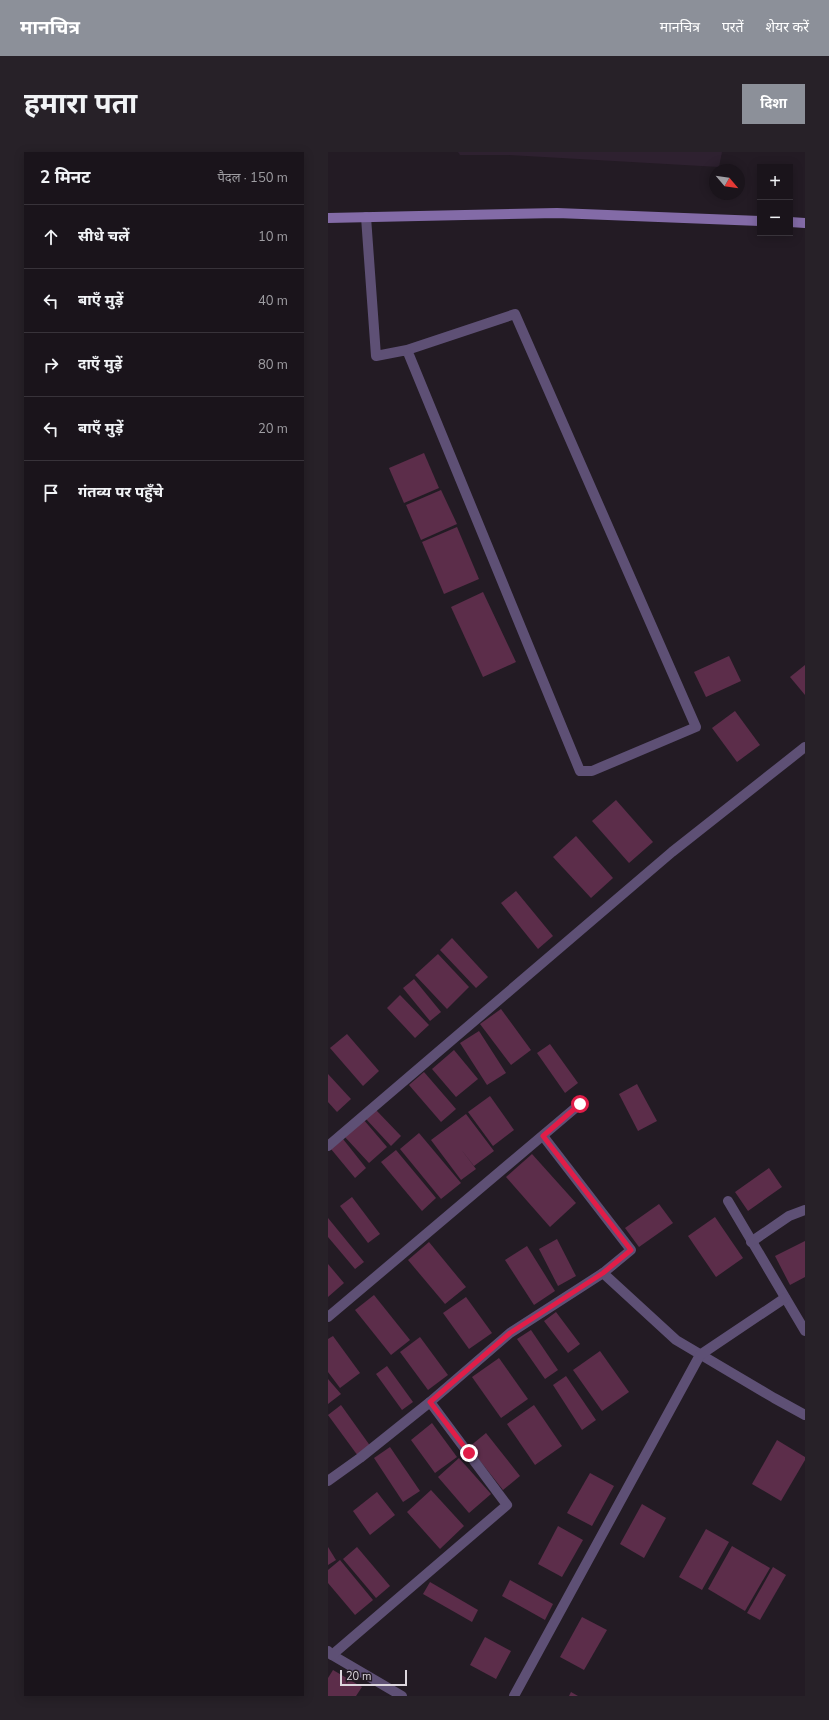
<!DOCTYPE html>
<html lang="hi">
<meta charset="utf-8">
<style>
body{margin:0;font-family:"Nunito Sans","Noto Sans Devanagari",sans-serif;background:#272128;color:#f1f3f6}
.controls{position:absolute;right:12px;top:12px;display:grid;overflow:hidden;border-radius:0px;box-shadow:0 2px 10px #0003}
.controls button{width:36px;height:36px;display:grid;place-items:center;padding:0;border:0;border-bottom:1px solid #38333a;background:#1a141b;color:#f1f3f6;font:20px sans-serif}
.compass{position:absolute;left:381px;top:12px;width:36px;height:36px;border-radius:50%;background:#1a141b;box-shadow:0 2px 10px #0003;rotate:119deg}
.scale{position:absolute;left:12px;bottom:10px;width:67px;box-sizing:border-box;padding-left:4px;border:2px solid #ddd7de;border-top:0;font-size:11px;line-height:14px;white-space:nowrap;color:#ddd7de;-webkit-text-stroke:3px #231b24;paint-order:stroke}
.stop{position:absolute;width:12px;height:12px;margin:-9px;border:3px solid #e11d48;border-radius:50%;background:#fff}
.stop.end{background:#e11d48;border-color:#fff;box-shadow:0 1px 4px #0008}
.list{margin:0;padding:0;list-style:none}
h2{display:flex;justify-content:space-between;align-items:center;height:52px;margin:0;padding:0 16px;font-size:17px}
h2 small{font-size:13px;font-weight:400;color:#9f9ea3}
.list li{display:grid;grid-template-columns:26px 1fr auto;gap:12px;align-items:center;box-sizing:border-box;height:64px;padding:0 16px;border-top:1px solid #38333a}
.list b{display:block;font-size:15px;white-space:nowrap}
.list em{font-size:13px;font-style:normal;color:#9f9ea3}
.icon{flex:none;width:22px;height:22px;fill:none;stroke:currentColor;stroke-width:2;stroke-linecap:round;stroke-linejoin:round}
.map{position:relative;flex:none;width:477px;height:1544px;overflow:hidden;border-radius:0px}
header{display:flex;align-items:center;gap:24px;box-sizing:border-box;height:56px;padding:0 20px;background:#8c9099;color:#fff}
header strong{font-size:19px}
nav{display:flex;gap:22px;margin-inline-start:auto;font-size:14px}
.intro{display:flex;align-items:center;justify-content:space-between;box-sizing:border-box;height:96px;padding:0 24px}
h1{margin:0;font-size:28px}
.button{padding:10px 18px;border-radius:0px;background:#8c9099;color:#fff;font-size:14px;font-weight:700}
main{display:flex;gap:24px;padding:0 24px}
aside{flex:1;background:#1a141b;border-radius:0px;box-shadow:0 2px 10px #0003}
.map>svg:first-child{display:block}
.built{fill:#2e2130}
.building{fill:#5c2d4a}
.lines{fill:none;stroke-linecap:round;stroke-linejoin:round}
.street{stroke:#5e5075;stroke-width:10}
.secondary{stroke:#836ba7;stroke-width:10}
.route{stroke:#e11d48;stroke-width:5}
</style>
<header>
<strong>मानचित्र</strong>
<nav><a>मानचित्र</a><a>परतें</a><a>शेयर करें</a></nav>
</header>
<div class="intro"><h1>हमारा पता</h1><a class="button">दिशा</a></div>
<main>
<aside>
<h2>2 मिनट<small>पैदल · 150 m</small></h2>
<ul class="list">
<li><svg class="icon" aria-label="ahead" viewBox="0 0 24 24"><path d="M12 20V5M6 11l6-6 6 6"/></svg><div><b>सीधे चलें</b></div><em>10 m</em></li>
<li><svg class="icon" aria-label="left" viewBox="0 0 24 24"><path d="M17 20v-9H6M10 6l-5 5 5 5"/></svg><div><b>बाएँ मुड़ें</b></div><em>40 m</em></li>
<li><svg class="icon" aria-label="right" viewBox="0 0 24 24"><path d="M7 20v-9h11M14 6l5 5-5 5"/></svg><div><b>दाएँ मुड़ें</b></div><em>80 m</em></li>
<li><svg class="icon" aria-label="left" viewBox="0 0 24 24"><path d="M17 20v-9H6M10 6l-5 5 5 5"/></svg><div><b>बाएँ मुड़ें</b></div><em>20 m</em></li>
<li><svg class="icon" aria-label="arrive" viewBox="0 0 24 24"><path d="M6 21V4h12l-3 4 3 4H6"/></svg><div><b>गंतव्य पर पहुँचे</b></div></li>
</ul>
</aside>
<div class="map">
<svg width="477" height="1544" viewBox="0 0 477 1544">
<rect width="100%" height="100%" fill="#231b24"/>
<!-- built -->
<path class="built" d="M130,0H394L391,15L181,3H132Z"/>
<!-- building -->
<g class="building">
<path d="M96,301L111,336L76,351L61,316Z"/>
<path d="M113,338L129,372L93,388L78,353Z"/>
<path d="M129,375L151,427L116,442L94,390Z"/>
<path d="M155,440L188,510L155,525L123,455Z"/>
<path d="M401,504L413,529L378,545L366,520Z"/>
<path d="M477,513V543L462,525Z"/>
<path d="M407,559L432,593L409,610L384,576Z"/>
<path d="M288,648L325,690L301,711L264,669Z"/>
<path d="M248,684L285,726L263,746L225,705Z"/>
<path d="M188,739L225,784L210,797L173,751Z"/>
<path d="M124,786L160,825L148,836L112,798Z"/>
<path d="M110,802L141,835L119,857L87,823Z"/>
<path d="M86,827L113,860L102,869L75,836Z"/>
<path d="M72,843L101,873L87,886L59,856Z"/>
<path d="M173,857L203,898L183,913L152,872Z"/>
<path d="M151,879L178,921L159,933L132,891Z"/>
<path d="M19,882L51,919L35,934L2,896Z"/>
<path d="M222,892L250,931L237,941L209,901Z"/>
<path d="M126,898L150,927L128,945L104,917Z"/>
<path d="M96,920L128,957L113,970L81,933Z"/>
<path d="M0,922L23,947L9,960L0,950Z"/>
<path d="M309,932L329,969L310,979L291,942Z"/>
<path d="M162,944L186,978L165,994L140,960Z"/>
<path d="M48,958L73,984L63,994L38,967Z"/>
<path d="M138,962L166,999L146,1014L132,996L148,1017L133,1028L103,988Z"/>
<path d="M35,967L59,995L41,1011L16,984Z"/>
<path d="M91,981L133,1031L113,1047L72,997Z"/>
<path d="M15,987L38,1016L27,1026L3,997Z"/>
<path d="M68,998L108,1046L94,1059L53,1010Z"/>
<path d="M204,1002L248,1051L222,1075L178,1025Z"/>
<path d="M441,1016L454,1035L420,1059L407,1040Z"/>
<path d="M24,1045L52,1082L40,1091L12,1054Z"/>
<path d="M331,1052L345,1071L311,1095L297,1076Z"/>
<path d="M387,1065L415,1106L388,1125L360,1084Z"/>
<path d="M0,1066L36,1110L27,1117L0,1085Z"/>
<path d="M229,1087L248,1124L230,1134L211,1097Z"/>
<path d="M477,1089V1125L462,1133L447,1104Z"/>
<path d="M101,1090L138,1135L117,1152L80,1108Z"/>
<path d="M199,1094L227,1139L206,1153L177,1108Z"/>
<path d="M0,1112L16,1131L0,1145Z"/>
<path d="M46,1143L82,1188L63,1203L27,1158Z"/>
<path d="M138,1145L164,1181L141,1197L115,1161Z"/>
<path d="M228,1160L252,1192L240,1201L216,1169Z"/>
<path d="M203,1178L230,1218L217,1227L189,1187Z"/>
<path d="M5,1184L32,1221L12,1236L0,1220V1187Z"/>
<path d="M92,1185L120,1223L100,1238L72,1200Z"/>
<path d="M272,1199L301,1240L274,1259L245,1218Z"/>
<path d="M171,1206L200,1247L173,1266L144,1225Z"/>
<path d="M59,1214L85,1250L74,1258L48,1222Z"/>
<path d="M238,1224L268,1268L254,1278L225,1233Z"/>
<path d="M0,1227L13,1242L0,1252Z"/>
<path d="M13,1253L43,1295L30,1304L0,1263Z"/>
<path d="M206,1253L234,1294L207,1313L179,1272Z"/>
<path d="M104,1271L129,1305L107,1321L83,1288Z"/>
<path d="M158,1281L192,1324L175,1338L141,1295Z"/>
<path d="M449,1288L477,1305V1308L453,1349L424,1332Z"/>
<path d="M62,1295L92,1339L75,1350L46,1306Z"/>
<path d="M131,1306L163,1342L141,1361L110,1325Z"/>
<path d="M262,1321L286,1334L264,1374L239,1361Z"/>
<path d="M103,1338L136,1374L112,1397L79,1360Z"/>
<path d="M49,1340L67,1363L42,1383L25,1359Z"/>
<path d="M314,1352L338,1366L316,1406L292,1392Z"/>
<path d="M230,1374L255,1388L234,1425L210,1412Z"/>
<path d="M378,1377L401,1390L374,1438L351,1425Z"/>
<path d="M404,1394L442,1416L417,1459L380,1437Z"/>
<path d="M0,1395L8,1408L0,1413Z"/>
<path d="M29,1395L62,1434L48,1446L15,1407Z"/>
<path d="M12,1408L45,1448L27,1463L0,1431V1418Z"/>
<path d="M445,1415L458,1423L432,1468L419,1461Z"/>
<path d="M182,1428L225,1452L217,1468L174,1444Z"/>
<path d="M102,1430L150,1458L144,1470L95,1442Z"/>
<path d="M254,1465L279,1478L256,1518L232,1505Z"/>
<path d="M157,1485L183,1499L168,1527L142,1513Z"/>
<path d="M5,1518L34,1535L28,1544H0V1526Z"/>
<path d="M243,1540L250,1544H241Z"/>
</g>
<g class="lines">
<!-- street -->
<g class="street">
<path d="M38,65L48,204L79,198L252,619H264L368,575L187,162L79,198"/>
<path d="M0,994L344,700L477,595"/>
<path d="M400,1049L477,1179"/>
<path d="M423,1090L461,1064L477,1058"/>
<path d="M275,1121L348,1188L446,1246L477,1263"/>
<path d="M0,1165L252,952"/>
<path d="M0,1329L32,1306L102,1250L182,1181L275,1121L303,1098L215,984"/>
<path d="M0,1499L4,1503L74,1544"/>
<path d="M4,1503L179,1353L102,1250"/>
<path d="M186,1544L372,1203L457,1146"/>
</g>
<!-- secondary -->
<g class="secondary">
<path d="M0,66L229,61L432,69"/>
<path d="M462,70L477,71"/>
</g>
</g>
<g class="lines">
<!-- route -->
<path class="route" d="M141,1301L102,1250L182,1181L275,1121L303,1098L215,984L252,952"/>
</g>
</svg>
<div class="controls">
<button>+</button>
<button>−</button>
</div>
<svg class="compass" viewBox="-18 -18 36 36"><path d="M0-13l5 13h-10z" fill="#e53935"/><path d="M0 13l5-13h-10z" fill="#9f9ea3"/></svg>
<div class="scale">20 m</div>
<div class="stop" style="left:252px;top:952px"></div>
<div class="stop end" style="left:141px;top:1301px"></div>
</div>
</main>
